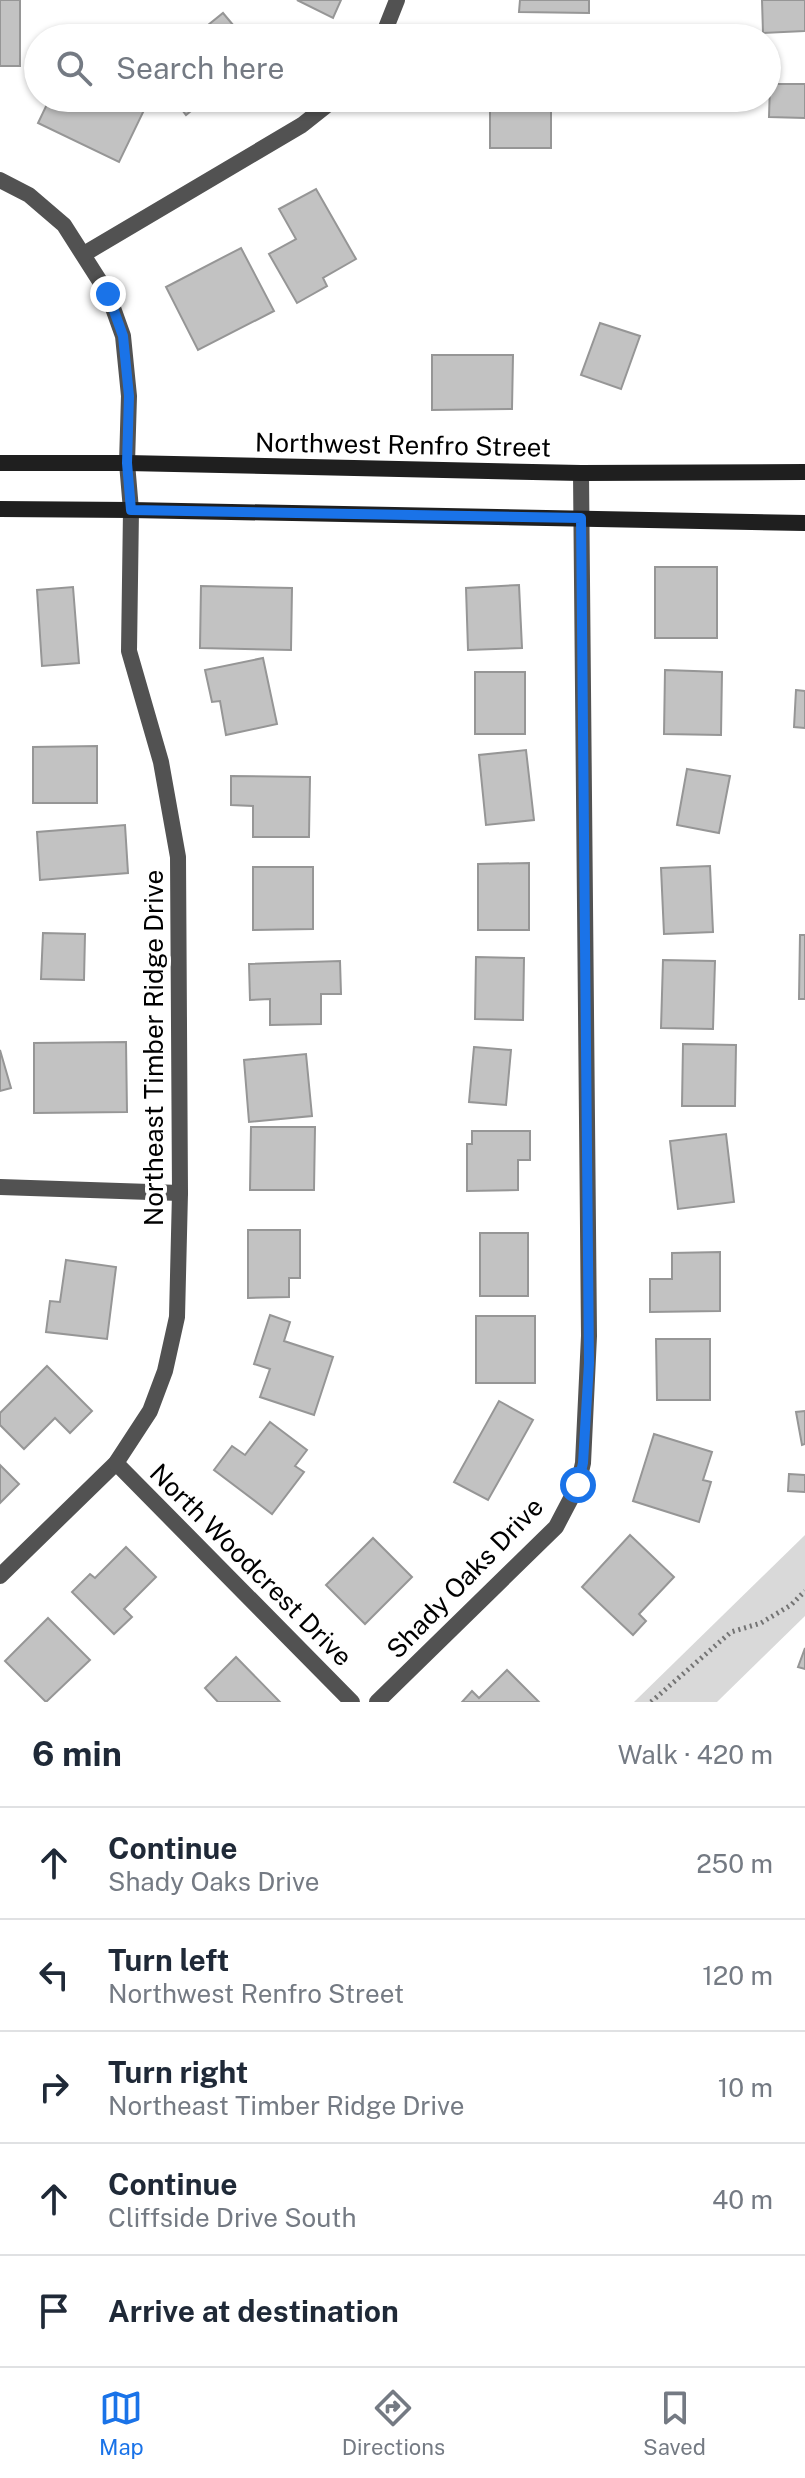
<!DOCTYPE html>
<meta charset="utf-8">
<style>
body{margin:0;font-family:"Public Sans",sans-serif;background:#f6f6f7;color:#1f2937}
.stop{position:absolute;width:24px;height:24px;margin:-18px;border:6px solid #1a73e8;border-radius:50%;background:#fff}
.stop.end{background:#1a73e8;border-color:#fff;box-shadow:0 2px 8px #0008}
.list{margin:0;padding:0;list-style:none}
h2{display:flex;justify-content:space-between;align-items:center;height:104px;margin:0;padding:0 32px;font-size:34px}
h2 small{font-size:26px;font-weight:400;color:#747a83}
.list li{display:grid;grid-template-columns:52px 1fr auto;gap:24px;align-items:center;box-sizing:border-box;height:112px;padding:0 32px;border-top:2px solid #e0e1e3}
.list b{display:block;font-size:30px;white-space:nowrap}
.list p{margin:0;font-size:26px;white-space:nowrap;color:#747a83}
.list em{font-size:26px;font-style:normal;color:#747a83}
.icon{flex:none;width:44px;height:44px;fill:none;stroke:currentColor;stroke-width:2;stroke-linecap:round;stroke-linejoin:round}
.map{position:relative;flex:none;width:805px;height:1702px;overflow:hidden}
.search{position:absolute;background:#fff;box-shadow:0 2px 6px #0004;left:24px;right:24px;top:24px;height:88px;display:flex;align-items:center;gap:20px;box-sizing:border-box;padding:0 28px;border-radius:44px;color:#747a83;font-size:30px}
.sheet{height:664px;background:#fff}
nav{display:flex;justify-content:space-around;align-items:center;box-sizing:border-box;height:112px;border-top:2px solid #e0e1e3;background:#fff;font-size:22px;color:#747a83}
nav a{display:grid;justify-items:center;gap:4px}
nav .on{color:#1a73e8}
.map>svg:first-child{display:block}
.green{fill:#d9d9d9}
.building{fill:#c2c2c2;stroke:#969696;stroke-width:2}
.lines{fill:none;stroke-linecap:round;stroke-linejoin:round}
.path{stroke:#747474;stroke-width:5;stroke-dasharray:2 4;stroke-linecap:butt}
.minor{stroke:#525252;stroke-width:16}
.secondary{stroke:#1f1f1f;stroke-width:16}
.route{stroke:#1a73e8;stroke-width:10}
.labels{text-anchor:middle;stroke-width:8;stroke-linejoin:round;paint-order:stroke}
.street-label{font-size:26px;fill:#000;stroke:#fff}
</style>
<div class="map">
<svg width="805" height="1702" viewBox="0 0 805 1702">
<rect width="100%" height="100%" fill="#fff"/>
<!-- green -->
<path class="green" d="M805,1535V1616L717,1702H634Z"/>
<!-- building -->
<g class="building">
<rect x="0" y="0" width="20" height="66"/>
<path d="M297,0H341L333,18Z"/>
<path d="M520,0H589V13L519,12Z"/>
<path d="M762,0H805V31L763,33Z"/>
<path d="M223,13L244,38H192Z"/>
<path d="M770,84H805V118L769,117Z"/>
<path d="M50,98H136L147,104L119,162L38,123Z"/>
<path d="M173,98H207L186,115Z"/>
<rect x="490" y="98" width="61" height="50"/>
<path d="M316,189L356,259L323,278L327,286L297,303L269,254L296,239L279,209Z"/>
<path d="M241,248L274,311L198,350L166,287Z"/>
<path d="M600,323L640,336L621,389L581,375Z"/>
<path d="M432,355H513L512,409L432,410Z"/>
<rect x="655" y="567" width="62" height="71"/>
<path d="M519,585L522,648L468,650L466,588Z"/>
<path d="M201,586L292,588L291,650L200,648Z"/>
<path d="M73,587L79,663L42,666L37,590Z"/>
<path d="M263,658L277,724L226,735L220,701L212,702L205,670Z"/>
<path d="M665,670L722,672L721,735L664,734Z"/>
<rect x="475" y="672" width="50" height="62"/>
<path d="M796,690L805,691V728L794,727Z"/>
<path d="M97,746V803H33V747Z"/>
<path d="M526,750L534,820L486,825L479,755Z"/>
<path d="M687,769L730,776L719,833L677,825Z"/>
<path d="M231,776L310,777L309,837H253V806L231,805Z"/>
<path d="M125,825L128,873L40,880L37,832Z"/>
<path d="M529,863V930H478V864Z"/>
<path d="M710,866L713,932L664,934L661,868Z"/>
<path d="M253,867H313V929L253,930Z"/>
<path d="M43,933L85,934L84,980L41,979Z"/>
<path d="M800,935H805V999H799Z"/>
<path d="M476,957L524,958L523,1020L475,1019Z"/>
<path d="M663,960L715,961L713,1029L661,1028Z"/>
<path d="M340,961L341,994H321V1024L270,1025V999L250,1000L249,964Z"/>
<path d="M126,1042L127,1112L34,1113V1043Z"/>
<path d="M683,1044L736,1045L735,1106H682Z"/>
<path d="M474,1047L511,1050L506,1105L469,1102Z"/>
<path d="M0,1050L11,1088L0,1091Z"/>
<path d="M306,1054L312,1116L249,1122L244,1060Z"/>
<path d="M251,1127H315L314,1190H250Z"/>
<path d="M472,1131H530V1160H518V1190L467,1191V1144H472Z"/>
<path d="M726,1134L734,1202L678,1209L670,1141Z"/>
<path d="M248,1230H300V1278H289V1297L248,1298Z"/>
<rect x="480" y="1233" width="48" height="63"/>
<path d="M720,1252V1311L650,1312V1279H672V1253Z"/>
<path d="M66,1260L116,1267L107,1339L46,1332L50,1301L60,1302Z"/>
<path d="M270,1315L290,1322L284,1341L333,1357L314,1415L260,1397L270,1369L254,1364Z"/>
<rect x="476" y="1316" width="59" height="67"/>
<path d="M656,1339H710V1400H657Z"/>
<path d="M47,1366L92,1411L70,1433L55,1418L24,1449L0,1425V1413Z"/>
<path d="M499,1401L533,1420L488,1500L454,1482Z"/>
<path d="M805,1411V1444L802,1445L796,1412Z"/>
<path d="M270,1422L307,1450L295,1466L304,1472L272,1514L214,1470L232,1446L245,1455Z"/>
<path d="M654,1434L712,1452L703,1480L711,1482L699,1522L633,1501Z"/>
<path d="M0,1465L19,1484L0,1503Z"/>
<path d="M789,1474L805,1475V1492L788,1491Z"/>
<path d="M630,1535L674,1577L639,1614L646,1621L633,1635L582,1587Z"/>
<path d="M373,1538L412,1577L365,1624L326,1585Z"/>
<path d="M126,1547L156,1577L124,1609L132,1617L114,1634L72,1592L90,1574L95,1578Z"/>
<path d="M48,1618L90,1660L46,1702L5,1661Z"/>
<path d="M805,1648V1669L798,1667Z"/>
<path d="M236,1657L280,1702H218L205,1688Z"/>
<path d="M507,1670L539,1702H462L472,1691L479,1698Z"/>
</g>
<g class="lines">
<!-- path -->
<path class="path" d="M651,1702L731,1632L761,1623L791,1605L805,1591"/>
<!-- minor -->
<g class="minor">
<path d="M382,38L397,0"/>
<path d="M0,180L29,195L64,225L108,294L123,336L129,396L127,463L131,510L129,651L161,762L178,857L180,1193L177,1317L165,1371L150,1411L116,1463L0,1576"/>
<path d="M84,254L302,125L336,98"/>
<path d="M0,1187L180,1193"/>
<path d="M116,1463L352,1702"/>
<path d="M377,1702L556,1527L578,1485L583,1463L589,1336L581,473"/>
</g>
<!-- secondary -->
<g class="secondary">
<path d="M0,463H127L581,473L805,472"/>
<path d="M0,509L131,510L805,523"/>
</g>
</g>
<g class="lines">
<!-- route -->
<path class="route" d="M108,294L123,336L129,396L127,463L131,510L581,518L589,1363L583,1463L578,1485"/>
</g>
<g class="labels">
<!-- street labels -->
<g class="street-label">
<text transform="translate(403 445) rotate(1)" y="9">Northwest Renfro Street</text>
<text transform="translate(154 1048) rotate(-90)" y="9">Northeast Timber Ridge Drive</text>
<text transform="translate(251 1565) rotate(45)" y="9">North Woodcrest Drive</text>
<text transform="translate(465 1578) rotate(-46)" y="9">Shady Oaks Drive</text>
</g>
</g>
</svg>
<div class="stop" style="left:578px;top:1485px"></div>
<div class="stop end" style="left:108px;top:294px"></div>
<div class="search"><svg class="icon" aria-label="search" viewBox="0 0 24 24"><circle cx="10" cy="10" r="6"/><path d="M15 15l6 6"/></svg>Search here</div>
</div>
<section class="sheet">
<h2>6 min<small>Walk · 420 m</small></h2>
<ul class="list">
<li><svg class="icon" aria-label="ahead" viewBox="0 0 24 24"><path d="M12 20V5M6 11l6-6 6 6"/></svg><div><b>Continue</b><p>Shady Oaks Drive</p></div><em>250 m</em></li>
<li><svg class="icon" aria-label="left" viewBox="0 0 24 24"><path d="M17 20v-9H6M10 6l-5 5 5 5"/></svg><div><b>Turn left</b><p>Northwest Renfro Street</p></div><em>120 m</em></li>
<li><svg class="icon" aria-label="right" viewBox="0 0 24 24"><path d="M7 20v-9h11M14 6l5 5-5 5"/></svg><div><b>Turn right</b><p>Northeast Timber Ridge Drive</p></div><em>10 m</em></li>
<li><svg class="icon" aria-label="ahead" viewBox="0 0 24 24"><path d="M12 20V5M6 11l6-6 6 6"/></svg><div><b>Continue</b><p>Cliffside Drive South</p></div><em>40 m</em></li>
<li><svg class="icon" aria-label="arrive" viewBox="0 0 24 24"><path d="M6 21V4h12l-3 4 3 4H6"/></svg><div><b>Arrive at destination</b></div></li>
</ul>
</section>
<nav>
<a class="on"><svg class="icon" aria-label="map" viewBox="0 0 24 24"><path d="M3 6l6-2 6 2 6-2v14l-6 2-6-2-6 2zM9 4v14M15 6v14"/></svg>Map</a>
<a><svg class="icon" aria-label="directions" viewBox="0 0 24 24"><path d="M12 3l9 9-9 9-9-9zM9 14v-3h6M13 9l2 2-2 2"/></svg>Directions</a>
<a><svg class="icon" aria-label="saved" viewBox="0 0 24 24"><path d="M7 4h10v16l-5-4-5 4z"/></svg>Saved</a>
</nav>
